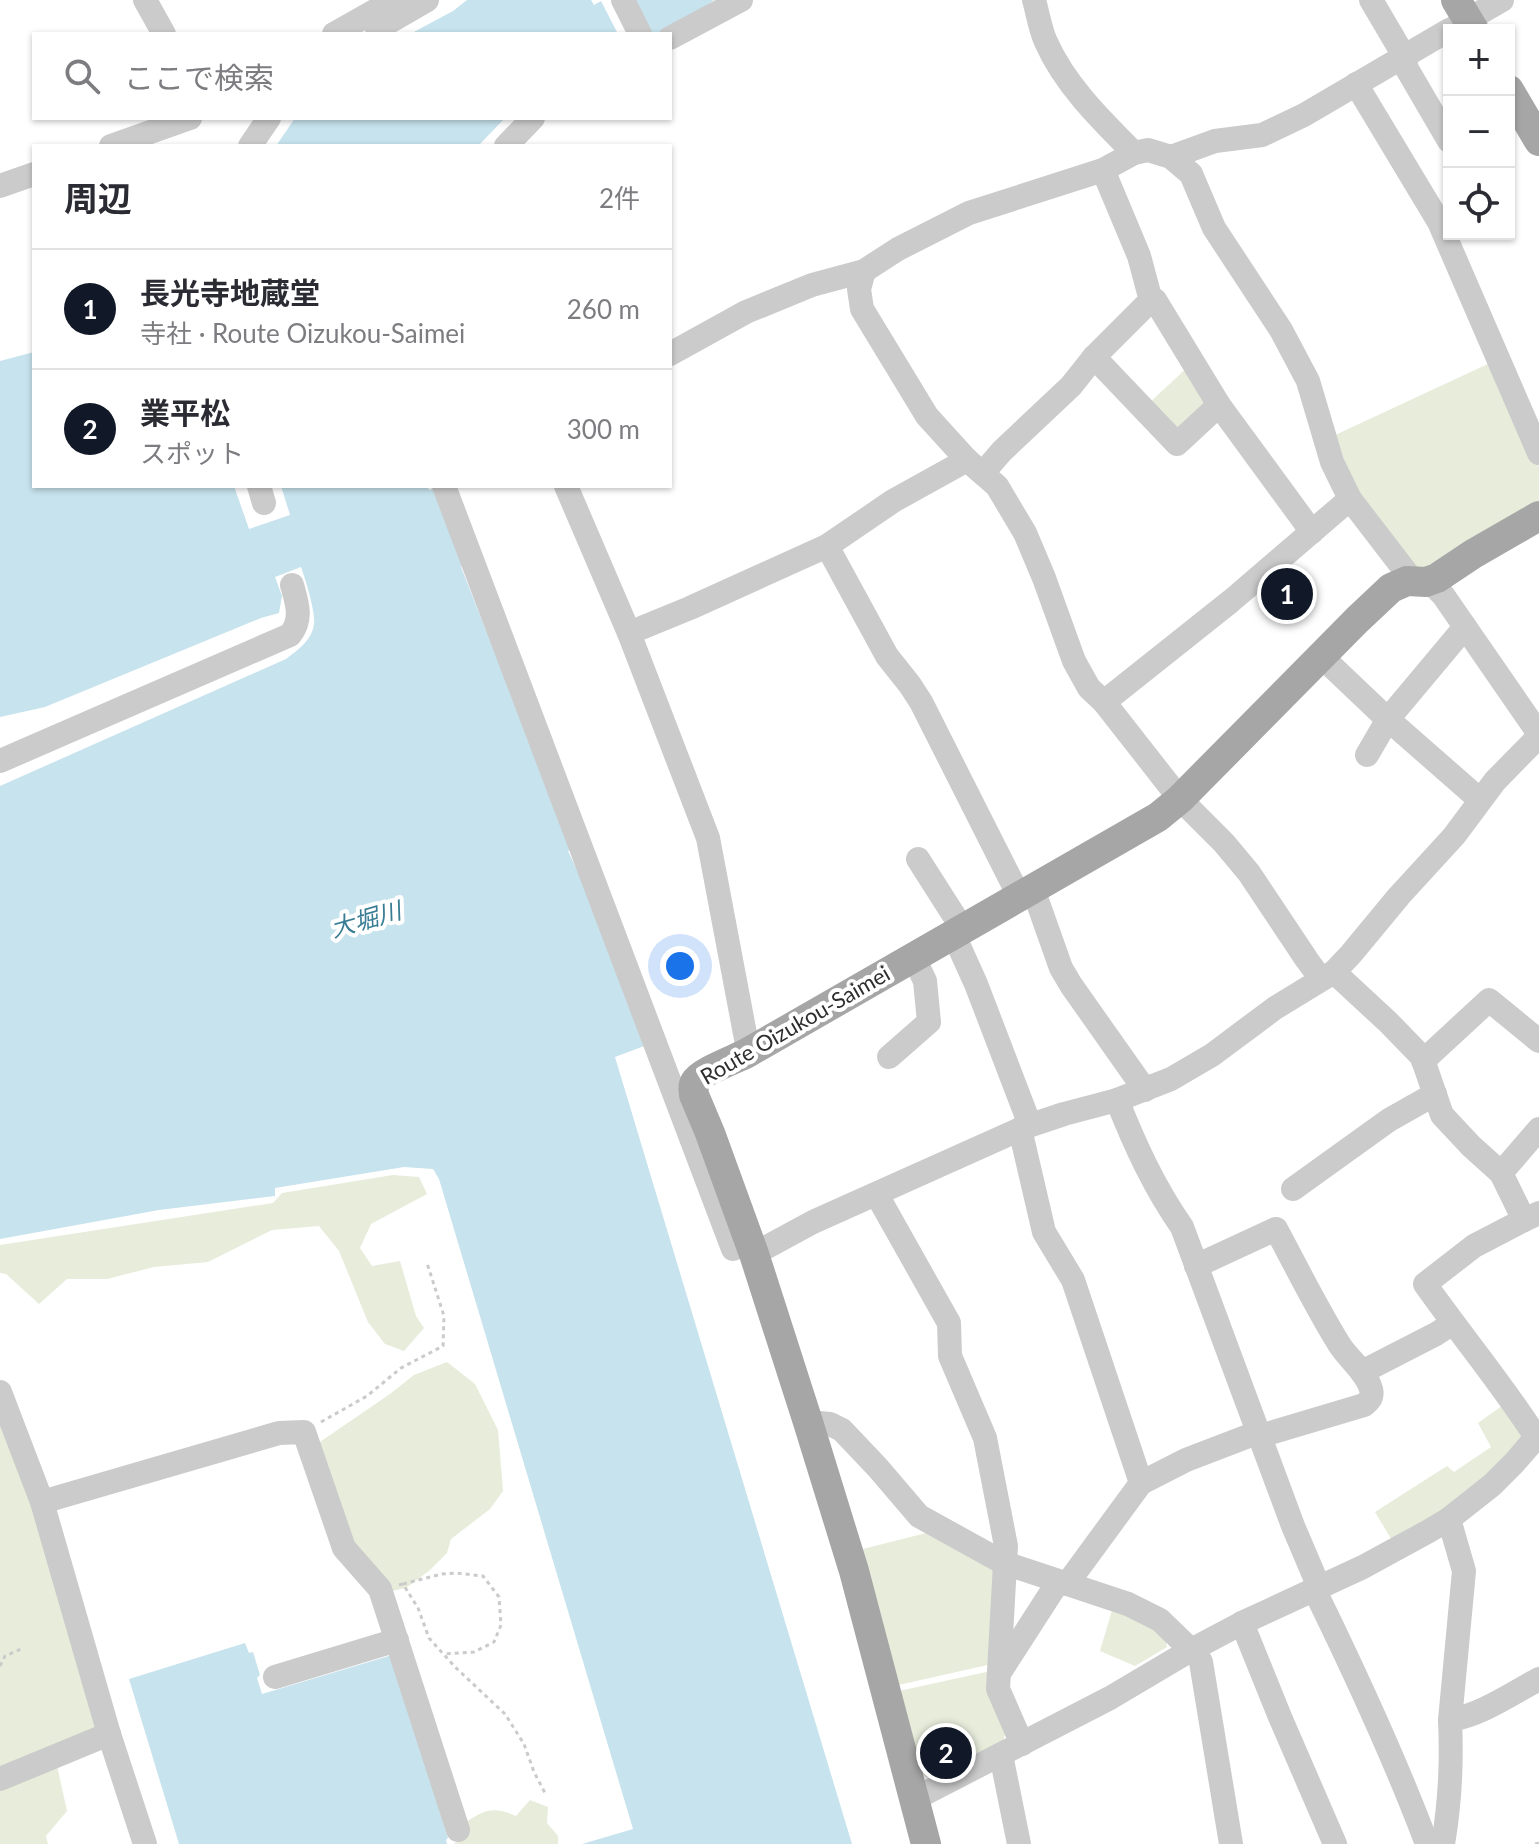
<!DOCTYPE html>
<html lang="ja">
<meta charset="utf-8">
<style>
body{margin:0;font-family:Lato,"Noto Sans JP",sans-serif;background:#f2f2f3;color:#2b2b33}
.controls{position:absolute;right:24px;top:24px;display:grid;overflow:hidden;border-radius:0px;box-shadow:0 2px 6px #0004}
.controls button{width:72px;height:72px;display:grid;place-items:center;padding:0;border:0;border-bottom:2px solid #e1e1e2;background:#fff;color:#2b2b33;font:40px sans-serif}
.you{position:absolute;left:680px;top:966px;width:28px;height:28px;margin:-20px;border:6px solid #fff;border-radius:50%;background:#1a73e8;box-shadow:0 0 0 12px #1a73e833}
.badge{display:grid;place-items:center;width:52px;height:52px;border-radius:50%;background:#111827;color:#fff;font-size:26px;font-weight:700}
.pin{position:absolute;translate:-50% -50%;border:4px solid #fff;box-shadow:0 2px 8px #0006}
.list{margin:0;padding:0;list-style:none}
h2{display:flex;justify-content:space-between;align-items:center;height:104px;margin:0;padding:0 32px;font-size:34px}
h2 small{font-size:26px;font-weight:400;color:#7c7c81}
.list li{display:grid;grid-template-columns:52px 1fr auto;gap:24px;align-items:center;box-sizing:border-box;height:120px;padding:0 32px;border-top:2px solid #e1e1e2}
.list b{display:block;font-size:30px;white-space:nowrap}
.list p{margin:0;font-size:26px;white-space:nowrap;color:#7c7c81}
.list em{font-size:26px;font-style:normal;color:#7c7c81}
.icon{flex:none;width:44px;height:44px;fill:none;stroke:currentColor;stroke-width:2;stroke-linecap:round;stroke-linejoin:round}
.map{position:relative;flex:none;width:1539px;height:1844px;overflow:hidden}
.search{position:absolute;background:#fff;box-shadow:0 2px 6px #0004;left:32px;top:32px;width:640px;height:88px;display:flex;align-items:center;gap:20px;box-sizing:border-box;padding:0 28px;border-radius:0px;color:#7c7c81;font-size:30px}
.panel{position:absolute;background:#fff;box-shadow:0 2px 6px #0004;left:32px;top:144px;width:640px;height:344px;border-radius:0px}
.map>svg:first-child{display:block}
.green{fill:#e7ecdb}
.water{fill:#c7e3ed}
.lines{fill:none;stroke-linecap:round;stroke-linejoin:round}
.path{stroke:#cbcbcb;stroke-width:3;stroke-dasharray:4 4;stroke-linecap:butt}
.minor{stroke:#cbcbcb;stroke-width:24}
.major{stroke:#a6a6a6;stroke-width:30}
.labels{text-anchor:middle;stroke-width:8;stroke-linejoin:round;paint-order:stroke}
.street-label{font-size:22px;fill:#2e2e2e;stroke:#fff}
.water-label{font-size:24px;font-style:italic;fill:#397d94;stroke:#fff}
</style>
<div class="map">
<svg width="1539" height="1844" viewBox="0 0 1539 1844">
<rect width="100%" height="100%" fill="#fff"/>
<!-- green -->
<g class="green">
<path d="M1490,363L1539,467V505L1428,572L1412,569L1356,497L1333,436Z"/>
<path d="M1190,365L1212,400L1177,438L1146,406Z"/>
<path d="M393,1175L419,1177L427,1194L371,1224L360,1248L372,1266L400,1261L416,1316L424,1328L404,1351L385,1344L368,1322L339,1251L319,1226L272,1230L208,1262L154,1267L107,1279H67L39,1304L6,1274L0,1273V1245L273,1203L282,1193Z"/>
<path d="M447,1362L475,1384L498,1430L503,1491L490,1509L451,1539L447,1553L430,1570L406,1588L387,1592L349,1551L314,1446L390,1394L414,1375Z"/>
<path d="M0,1395L109,1734L56,1761L67,1811L46,1836L48,1844H0Z"/>
<path d="M1506,1403L1526,1432L1474,1490L1393,1542L1375,1512L1447,1466L1454,1472L1491,1447L1478,1423Z"/>
<path d="M930,1532L997,1572L992,1664L894,1686L855,1551Z"/>
<path d="M1113,1607L1137,1615L1166,1641L1167,1647L1135,1666L1100,1651Z"/>
<path d="M991,1671L1009,1726L1003,1740L957,1765L927,1778L914,1765L894,1692Z"/>
<path d="M530,1800L548,1807L547,1823L558,1836V1844H453L464,1839L462,1825C483,1811 491,1805 516,1816Z"/>
</g>
<!-- water -->
<g class="water">
<path d="M467,0H591L594,5L601,1L618,34H410L453,11Z"/>
<path d="M627,0H714L666,34H652Z"/>
<path d="M295,118H505L478,146H276Z"/>
<path d="M34,352V486H234L249,529L290,515L281,486H427L429,490L435,488L464,564L461,567L572,849L568,851L576,868H579L647,1045L615,1057L852,1844H582L633,1829L439,1179L433,1169L404,1167L275,1188V1196L159,1210L0,1239V786L286,659C298,650 312,640 314,624C316,613 305,578 301,567L275,577L282,596L279,613L261,618L45,707L0,717V361Z"/>
<path d="M245,1643L249,1653L253,1652L260,1675L257,1678L262,1694L392,1655L448,1838L446,1840L447,1844H179L129,1679Z"/>
</g>
<g class="lines">
<!-- path -->
<g class="path">
<path d="M321,1422L367,1396L401,1368L443,1346L444,1316L427,1263"/>
<path d="M403,1584L442,1574L456,1573L483,1576L499,1597L501,1625L494,1642L474,1652L443,1654"/>
<path d="M399,1585L403,1584L418,1608L429,1638L455,1667L505,1714L524,1744L534,1772L545,1793"/>
<path d="M0,1666L5,1656L21,1649"/>
<path d="M1535,1844L1539,1843"/>
</g>
<!-- minor -->
<g class="minor">
<path d="M145,0L164,34"/>
<path d="M623,0L640,34"/>
<path d="M1034,0C1038,14 1040,29 1046,42C1065,85 1101,120 1134,153"/>
<path d="M1371,0L1404,56L1407,69L1449,141"/>
<path d="M1455,27L1502,0"/>
<path d="M377,29L427,0"/>
<path d="M334,34L394,0"/>
<path d="M670,38L741,0"/>
<path d="M1356,84L1439,222L1539,453"/>
<path d="M111,146L190,118"/>
<path d="M250,146L269,118"/>
<path d="M506,146L533,118"/>
<path d="M1171,157L1215,141L1262,135L1304,115L1449,30"/>
<path d="M0,186L34,174"/>
<path d="M864,271L859,289L862,309L927,416L967,460L997,486L1025,533L1044,578L1074,661L1089,688L1104,702L1180,799L1224,843L1249,873L1307,960L1321,979"/>
<path d="M1150,297L1155,300L1219,405L1312,532"/>
<path d="M670,354L746,312L812,285L864,271L898,249L969,213L1103,170L1134,153L1148,150L1171,157L1191,174L1214,228L1281,330L1308,381L1332,462L1350,499L1413,581"/>
<path d="M1094,357L1177,444L1219,405"/>
<path d="M983,473L1002,451L1071,386L1094,357L1148,303L1150,297L1139,256L1103,170"/>
<path d="M259,486L264,503"/>
<path d="M444,486L733,1249"/>
<path d="M566,486L629,633L708,838L746,1039L747,1053"/>
<path d="M827,546L887,656L910,685L921,702L1019,896"/>
<path d="M1426,582L1436,588L1443,595L1539,734"/>
<path d="M629,633L690,608L827,546L893,501L967,460"/>
<path d="M1322,657L1383,715L1480,800"/>
<path d="M1104,702L1231,601L1350,499"/>
<path d="M1367,755L1388,719L1465,627"/>
<path d="M0,761L290,635C303,619 297,603 292,585"/>
<path d="M918,859L962,928"/>
<path d="M1033,889L1061,968L1071,985L1145,1090"/>
<path d="M953,933L976,984L1030,1125"/>
<path d="M1334,972L1388,1022L1422,1057L1442,1115L1471,1146L1501,1173L1524,1220L1539,1213"/>
<path d="M889,1057L929,1022L925,981L913,956"/>
<path d="M1423,1061L1489,1000L1539,1041"/>
<path d="M1117,1100C1135,1145 1154,1187 1182,1227L1293,1526L1316,1580L1317,1595C1357,1677 1395,1759 1427,1844"/>
<path d="M1020,1129L1044,1232L1073,1280L1141,1483L1067,1584"/>
<path d="M1501,1173L1539,1129"/>
<path d="M1293,1189L1389,1120L1435,1094"/>
<path d="M877,1195L949,1323L950,1356L985,1438L1006,1546L998,1689L1022,1744"/>
<path d="M1524,1220L1474,1246L1425,1284C1461,1335 1502,1384 1536,1437"/>
<path d="M754,1254L813,1222L1025,1127L1064,1114L1117,1100L1171,1079L1212,1055L1275,1008L1334,972L1351,954L1399,896L1454,836L1495,781L1539,736"/>
<path d="M1196,1266L1276,1229C1297,1268 1316,1307 1339,1344C1348,1359 1366,1371 1371,1389C1373,1397 1370,1400 1364,1405L1260,1436"/>
<path d="M1362,1372L1436,1334L1453,1323"/>
<path d="M0,1392L42,1502L109,1734L145,1844"/>
<path d="M808,1422L830,1424L842,1430L878,1468L919,1516L1004,1563L1128,1604L1160,1620L1191,1650"/>
<path d="M1141,1483L1186,1460L1259,1432"/>
<path d="M42,1502L279,1433L304,1432L344,1548L380,1589L458,1830"/>
<path d="M1242,1623L1280,1717L1335,1844"/>
<path d="M1194,1648L1201,1662L1231,1844"/>
<path d="M1000,1672L1058,1582"/>
<path d="M275,1677L397,1640"/>
<path d="M1450,1720C1481,1715 1511,1694 1539,1679"/>
<path d="M1001,1755L1019,1844"/>
<path d="M0,1779L109,1734"/>
<path d="M914,1799L1110,1698L1191,1650L1242,1623L1363,1567L1429,1531L1449,1519L1492,1485L1514,1463L1539,1434"/>
<path d="M1443,1844C1450,1803 1452,1761 1450,1720L1464,1571L1449,1519"/>
</g>
<!-- major -->
<g class="major">
<path d="M1456,0L1474,30"/>
<path d="M1509,90L1539,141"/>
<path d="M926,1844L854,1571L808,1422L754,1254L710,1133L694,1095C694,1090 692,1087 695,1082C700,1072 736,1059 747,1053L1158,817L1180,799L1357,620L1391,588L1407,581L1426,582L1437,578L1473,554L1539,516"/>
</g>
</g>
<g class="labels">
<!-- street labels -->
<g class="street-label">
<text transform="translate(795 1025) rotate(-30)" y="8">Route Oizukou-Saimei</text>
</g>
<!-- water labels -->
<g class="water-label">
<text transform="translate(366 920) rotate(-16)" y="8">大堀川</text>
</g>
</g>
</svg>
<div class="controls">
<button>+</button>
<button>−</button>
<button><svg class="icon" aria-label="locate" viewBox="0 0 24 24"><circle cx="12" cy="12" r="6"/><path d="M12 2v4M12 18v4M2 12h4M18 12h4"/></svg></button>
</div>
<div class="you"></div>
<div class="pin badge" style="left:1287px;top:594px">1</div>
<div class="pin badge" style="left:946px;top:1753px">2</div>
<div class="search"><svg class="icon" aria-label="search" viewBox="0 0 24 24"><circle cx="10" cy="10" r="6"/><path d="M15 15l6 6"/></svg>ここで検索</div>
<section class="panel">
<h2>周辺<small>2件</small></h2>
<ul class="list">
<li><span class="badge">1</span><div><b>長光寺地蔵堂</b><p>寺社 · Route Oizukou-Saimei</p></div><em>260 m</em></li>
<li><span class="badge">2</span><div><b>業平松</b><p>スポット</p></div><em>300 m</em></li>
</ul>
</section>
</div>
